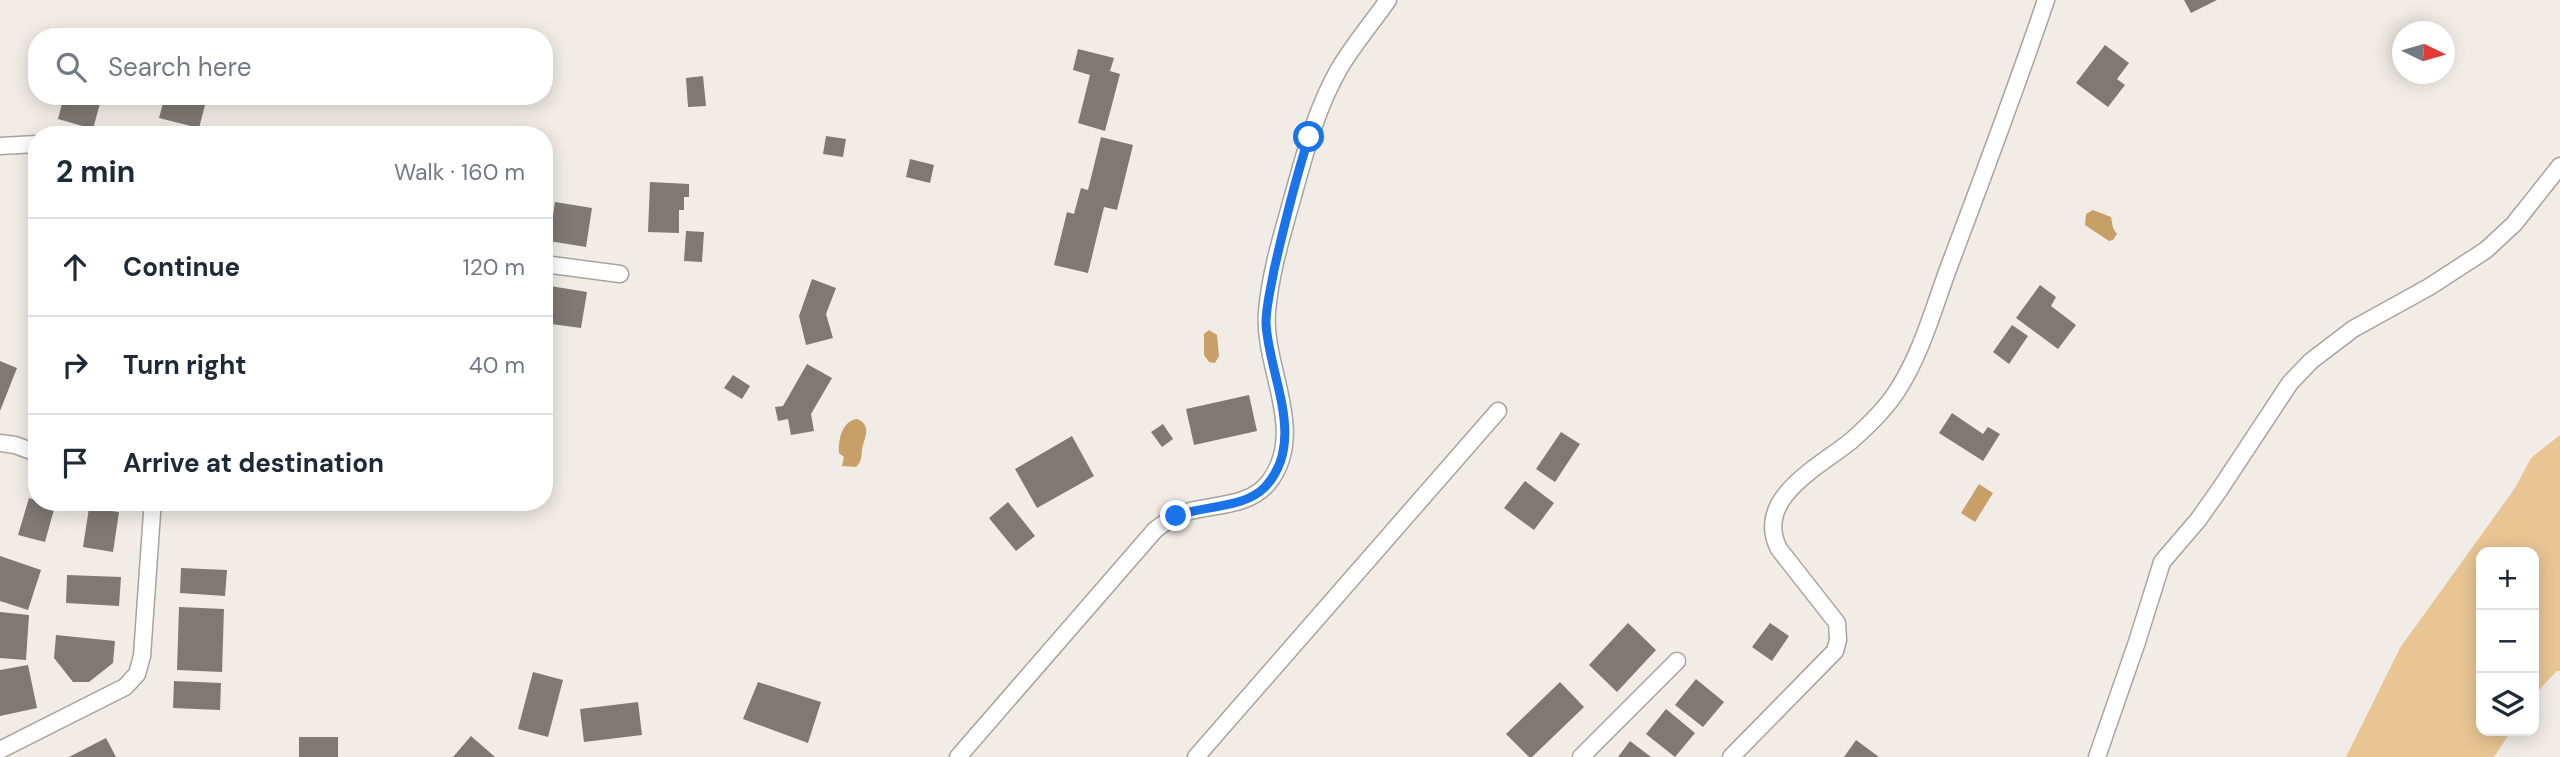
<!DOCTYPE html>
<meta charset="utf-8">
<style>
body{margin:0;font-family:"DM Sans",sans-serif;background:#f6f6f7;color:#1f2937}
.controls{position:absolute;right:21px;bottom:21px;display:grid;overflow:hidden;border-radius:14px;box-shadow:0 4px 18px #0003}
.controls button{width:63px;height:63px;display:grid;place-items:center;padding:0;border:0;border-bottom:2px solid #e0e1e3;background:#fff;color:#1f2937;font:35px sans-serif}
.compass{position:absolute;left:2392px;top:21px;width:63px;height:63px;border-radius:50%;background:#fff;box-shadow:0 4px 18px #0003;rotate:95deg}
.stop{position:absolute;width:21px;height:21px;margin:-16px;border:5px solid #1a73e8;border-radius:50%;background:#fff}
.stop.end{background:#1a73e8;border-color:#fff;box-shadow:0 2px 7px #0008}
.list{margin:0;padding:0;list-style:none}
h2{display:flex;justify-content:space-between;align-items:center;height:91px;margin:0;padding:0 28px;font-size:30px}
h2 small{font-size:23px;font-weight:400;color:#747a83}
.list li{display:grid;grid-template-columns:46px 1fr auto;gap:21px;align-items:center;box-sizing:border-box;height:98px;padding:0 28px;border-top:2px solid #e0e1e3}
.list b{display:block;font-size:26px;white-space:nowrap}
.list em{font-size:23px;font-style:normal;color:#747a83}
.icon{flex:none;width:38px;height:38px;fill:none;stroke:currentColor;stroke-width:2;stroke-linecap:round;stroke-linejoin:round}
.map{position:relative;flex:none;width:2560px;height:757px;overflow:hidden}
.search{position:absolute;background:#fff;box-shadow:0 4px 18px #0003;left:28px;top:28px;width:525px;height:77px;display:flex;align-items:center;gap:18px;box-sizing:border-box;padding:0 24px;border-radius:28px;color:#747a83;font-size:26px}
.panel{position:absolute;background:#fff;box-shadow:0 4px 18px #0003;left:28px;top:126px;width:525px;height:385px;border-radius:28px}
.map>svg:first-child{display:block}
.green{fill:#e9c593}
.water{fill:#c8a067}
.building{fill:#7e7974}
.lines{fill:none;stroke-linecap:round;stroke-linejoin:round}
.minor-casing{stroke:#a8a39e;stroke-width:19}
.minor{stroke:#fff;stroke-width:16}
.route{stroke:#1a73e8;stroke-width:9}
</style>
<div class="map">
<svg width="2560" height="757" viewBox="0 0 2560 757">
<rect width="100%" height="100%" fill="#f1ece6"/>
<!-- green -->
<path class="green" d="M2560,435V671H2557L2534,695V552H2481V731H2511L2494,757H2346L2400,648L2515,488L2531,458Z"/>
<!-- water -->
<g class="water">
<path d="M2093,210L2111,217L2113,228L2117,234L2113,240L2109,241L2085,225L2086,214Z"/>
<path d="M1209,330L1217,335L1219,356L1215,363L1209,362L1204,355V334Z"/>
<path d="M857,419C873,426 864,437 862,450C861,458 862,461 856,467L842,466L844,457L839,453C838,440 842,421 857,419Z"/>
<path d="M1979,484L1993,493L1975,522L1961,513Z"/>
</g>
<!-- building -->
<g class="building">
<path d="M2184,0H2217L2191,13Z"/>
<path d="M2105,45L2129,63L2117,79L2125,85L2108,107L2076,83Z"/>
<path d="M1078,49L1114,58L1110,71L1120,74L1105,131L1078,123L1090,75L1073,70Z"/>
<path d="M703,76L706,106L688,107L686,78Z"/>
<path d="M64,96H102L93,129L58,119Z"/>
<path d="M165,96L205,105L199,128L159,118Z"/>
<path d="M826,136L846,139L843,157L823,154Z"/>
<path d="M1101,137L1133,145L1117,210L1104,207L1088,273L1054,265L1067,212L1074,214L1081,188L1088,190Z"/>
<path d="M910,159L934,165L930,183L906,177Z"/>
<path d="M650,182L689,184V197H684V210H679V233L648,232Z"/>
<path d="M555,202L592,208L586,247L549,241Z"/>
<path d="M686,231L704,232L702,262L684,261Z"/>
<path d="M812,279L836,288L826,314L833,338L806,345L799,316Z"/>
<path d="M544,285L587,292L581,328L544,323Z"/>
<path d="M2040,285L2056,297L2051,306L2076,325L2058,349L2016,318Z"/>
<path d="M2012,325L2028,336L2009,364L1993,352Z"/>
<path d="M0,361L17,368L0,411Z"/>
<path d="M807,364L832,378L811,414L814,431L791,435L788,419L778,421L775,407L783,406Z"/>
<path d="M733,375L750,386L742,399L724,388Z"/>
<path d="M1249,395L1257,431L1194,445L1186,409Z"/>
<path d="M1952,413L1983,434L1988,427L2000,434L1983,461L1939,433Z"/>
<path d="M1163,424L1173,439L1162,447L1151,432Z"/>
<path d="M1561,432L1580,444L1555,482L1536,469Z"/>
<path d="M1072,436L1094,476L1037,508L1015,469Z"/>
<path d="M1525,481L1554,503L1534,530L1504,508Z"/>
<path d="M29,498L55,506L45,542L18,535Z"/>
<path d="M1008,502L1035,536L1016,551L989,518Z"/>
<path d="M89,508L119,512L113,552L83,547Z"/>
<path d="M0,556L41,570L28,610L0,601Z"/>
<path d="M181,568L227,570L225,596L180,593Z"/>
<path d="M67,575L121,577L119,606L66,603Z"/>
<path d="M179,607L224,609L222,672L177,670Z"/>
<path d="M0,612L29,615L26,660L0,658Z"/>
<path d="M1628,623L1656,650L1617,692L1589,665Z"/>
<path d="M1770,623L1789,636L1772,661L1752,647Z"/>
<path d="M56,635L115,641L113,663L89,682H73L54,658Z"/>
<path d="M28,665L37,708L0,716V670Z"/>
<path d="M533,672L563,680L548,737L518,729Z"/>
<path d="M1696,679L1724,702L1703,727L1675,705Z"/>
<path d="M174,681L221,683L220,710L173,708Z"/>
<path d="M758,682L821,702L808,743L743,719Z"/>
<path d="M1560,682L1584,707L1532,757H1529L1506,734Z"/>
<path d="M638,702L642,735L584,742L580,709Z"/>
<path d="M1666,709L1695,733L1675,757L1646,734Z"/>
<path d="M471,736L495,757H453Z"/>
<rect x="299" y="737" width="39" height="20"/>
<path d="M106,738L116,757H69Z"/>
<path d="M1856,740L1879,757H1844Z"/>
<path d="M1630,741L1651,757H1618Z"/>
</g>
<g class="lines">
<!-- minor casing -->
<g class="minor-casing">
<g id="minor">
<path d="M0,146L37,144"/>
<path d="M544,264L620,274"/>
<path d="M0,443L15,445L37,453"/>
<path d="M0,750L125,687L137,674L142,656L152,513L151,502"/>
<path d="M958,757L1155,530C1165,522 1175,516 1187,512C1214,504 1250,507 1269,482C1308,431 1262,366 1267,312C1270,275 1281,238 1291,203C1304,157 1315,111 1339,69C1353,45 1372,23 1388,0"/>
<path d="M1196,757L1498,411"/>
<path d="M1581,757L1677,661"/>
<path d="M1731,757L1835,651L1838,640L1837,623L1779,549C1753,499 1819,467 1851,441C1868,426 1885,410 1897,391C1922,353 1934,306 1950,264C1983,176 2016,89 2046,0"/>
<path d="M2097,757L2137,642L2162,562L2198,520L2220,489L2290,383L2311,361L2353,329L2429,287L2486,250L2514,224L2560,166"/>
</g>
</g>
<!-- minor -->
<use href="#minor" class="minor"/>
</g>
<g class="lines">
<!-- route -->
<path class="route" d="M1176,516C1203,505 1244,509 1265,487C1308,441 1268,374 1266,323C1266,305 1271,288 1274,270C1284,226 1295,180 1309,137"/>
</g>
</svg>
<div class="controls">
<button>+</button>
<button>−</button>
<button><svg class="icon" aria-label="layers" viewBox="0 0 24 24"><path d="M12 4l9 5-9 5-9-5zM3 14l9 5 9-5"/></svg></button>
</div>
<svg class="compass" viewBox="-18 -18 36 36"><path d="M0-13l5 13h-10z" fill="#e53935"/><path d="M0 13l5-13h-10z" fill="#747a83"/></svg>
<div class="stop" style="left:1309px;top:137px"></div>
<div class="stop end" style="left:1176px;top:516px"></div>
<div class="search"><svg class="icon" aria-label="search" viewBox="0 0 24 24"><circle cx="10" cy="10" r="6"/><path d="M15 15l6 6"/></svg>Search here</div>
<section class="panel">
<h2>2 min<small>Walk · 160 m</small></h2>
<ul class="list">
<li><svg class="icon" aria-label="ahead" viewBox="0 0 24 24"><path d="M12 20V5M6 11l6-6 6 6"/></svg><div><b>Continue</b></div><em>120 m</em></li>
<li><svg class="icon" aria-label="right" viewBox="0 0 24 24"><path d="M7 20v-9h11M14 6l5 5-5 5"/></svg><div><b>Turn right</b></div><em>40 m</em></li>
<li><svg class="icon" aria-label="arrive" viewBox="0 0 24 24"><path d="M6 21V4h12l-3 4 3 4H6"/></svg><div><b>Arrive at destination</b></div></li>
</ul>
</section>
</div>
